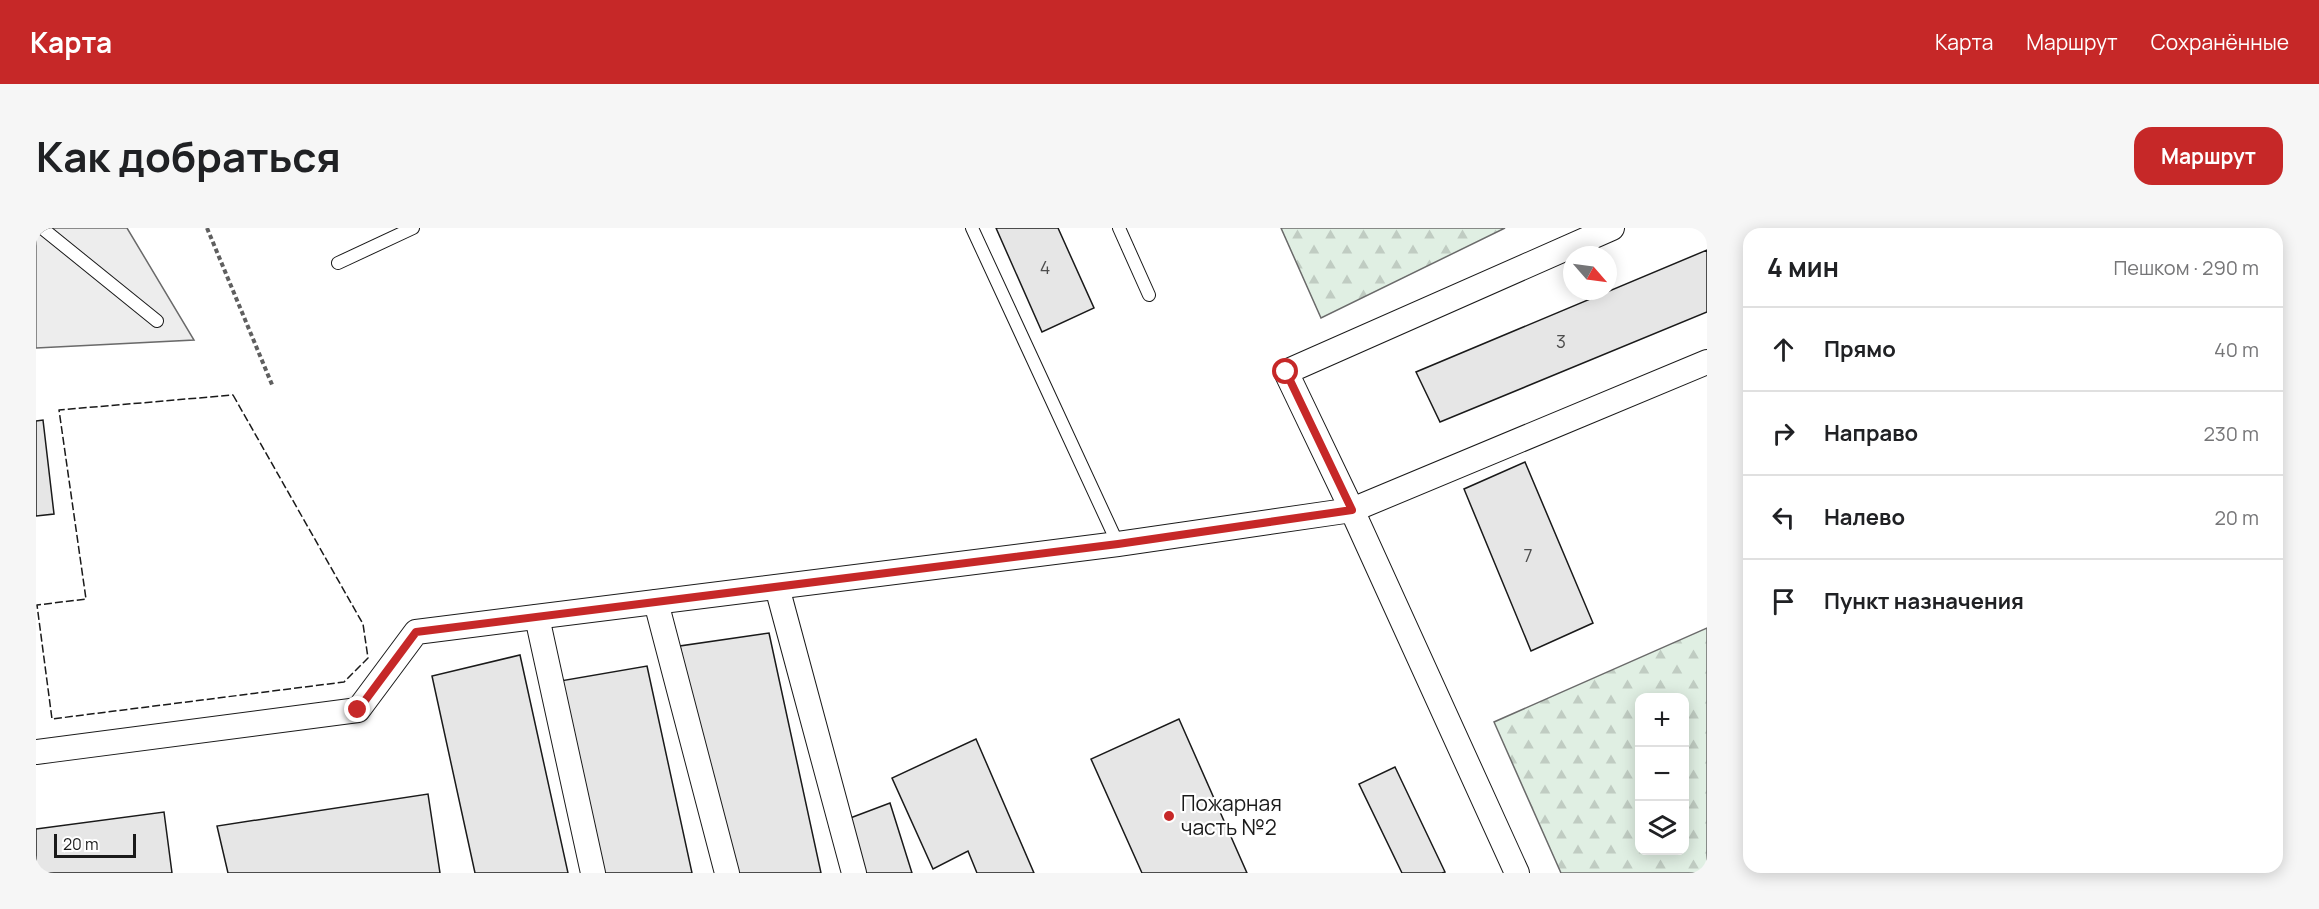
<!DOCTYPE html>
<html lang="ru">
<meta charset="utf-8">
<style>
body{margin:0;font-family:Manrope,sans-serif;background:#f6f6f6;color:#202124}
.controls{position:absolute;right:18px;bottom:18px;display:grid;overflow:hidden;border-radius:12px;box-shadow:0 3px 15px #0003}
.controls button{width:54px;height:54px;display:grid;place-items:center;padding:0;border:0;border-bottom:2px solid #e0e0e0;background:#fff;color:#202124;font:30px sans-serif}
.compass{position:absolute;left:1527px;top:18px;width:54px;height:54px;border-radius:50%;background:#fff;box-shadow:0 3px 15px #0003;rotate:118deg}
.scale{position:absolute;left:18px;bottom:15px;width:82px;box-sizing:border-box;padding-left:6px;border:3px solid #1a1a1a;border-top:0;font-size:16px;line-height:21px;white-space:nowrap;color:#1a1a1a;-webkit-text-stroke:4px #fff;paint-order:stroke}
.stop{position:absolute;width:18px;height:18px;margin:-14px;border:4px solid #c62828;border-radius:50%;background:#fff}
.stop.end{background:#c62828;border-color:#fff;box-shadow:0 2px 6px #0008}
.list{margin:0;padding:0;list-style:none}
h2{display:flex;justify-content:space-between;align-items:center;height:78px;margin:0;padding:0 24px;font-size:26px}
h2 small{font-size:20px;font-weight:400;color:#757577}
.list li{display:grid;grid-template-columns:39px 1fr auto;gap:18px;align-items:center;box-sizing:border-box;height:84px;padding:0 24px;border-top:2px solid #e0e0e0}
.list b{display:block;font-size:22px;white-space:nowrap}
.list em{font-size:20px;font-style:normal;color:#757577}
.icon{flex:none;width:33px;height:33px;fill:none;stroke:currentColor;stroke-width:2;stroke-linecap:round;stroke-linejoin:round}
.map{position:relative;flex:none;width:1671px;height:645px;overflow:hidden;border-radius:18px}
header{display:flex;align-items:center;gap:36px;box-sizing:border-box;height:84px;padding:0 30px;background:#c62828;color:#fff}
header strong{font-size:28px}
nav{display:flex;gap:33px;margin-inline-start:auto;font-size:21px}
.intro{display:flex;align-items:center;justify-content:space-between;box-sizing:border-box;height:144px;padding:0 36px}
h1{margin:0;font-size:42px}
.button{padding:15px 27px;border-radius:18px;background:#c62828;color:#fff;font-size:21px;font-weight:700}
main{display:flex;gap:36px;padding:0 36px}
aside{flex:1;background:#fff;border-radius:18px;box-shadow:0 3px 15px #0003}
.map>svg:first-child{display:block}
.forest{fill:url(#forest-firs);stroke:#6a6a6a;stroke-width:1.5;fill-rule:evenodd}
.parking{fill:#ededed;stroke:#6a6a6a;stroke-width:1.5}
.building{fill:#e6e6e6;stroke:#1a1a1a;stroke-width:1.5}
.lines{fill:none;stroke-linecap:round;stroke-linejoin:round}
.service-casing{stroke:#1a1a1a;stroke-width:14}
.minor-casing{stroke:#1a1a1a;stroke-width:26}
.path{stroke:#5f5f5f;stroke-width:4;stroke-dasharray:4.5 3;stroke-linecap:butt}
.service{stroke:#fff;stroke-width:12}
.minor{stroke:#fff;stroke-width:24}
.fence{stroke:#1a1a1a;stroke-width:1.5;stroke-dasharray:8 3;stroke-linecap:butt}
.route{stroke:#c62828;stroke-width:8}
.poi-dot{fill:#c62828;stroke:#fff;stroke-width:2}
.labels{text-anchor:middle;stroke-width:4.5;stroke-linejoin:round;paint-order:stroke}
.number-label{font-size:18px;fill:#4d4d4d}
.poi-label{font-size:21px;fill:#1a1a1a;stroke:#fff;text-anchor:start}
</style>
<header>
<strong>Карта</strong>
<nav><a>Карта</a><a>Маршрут</a><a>Сохранённые</a></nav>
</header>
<div class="intro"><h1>Как добраться</h1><a class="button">Маршрут</a></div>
<main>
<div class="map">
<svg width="1671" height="645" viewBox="0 0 1671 645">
<defs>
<pattern id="forest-firs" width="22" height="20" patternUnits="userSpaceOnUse" patternTransform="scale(1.5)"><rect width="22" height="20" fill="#e0efe3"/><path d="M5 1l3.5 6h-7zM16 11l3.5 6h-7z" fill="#c0ccc2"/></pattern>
</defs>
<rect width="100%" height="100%" fill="#fff"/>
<!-- forest -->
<g class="forest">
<path d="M1245,0H1469L1285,90Z"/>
<path d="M1671,400V645H1525L1458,494ZM1604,470H1648V622H1604Z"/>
</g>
<!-- parking -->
<path class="parking" d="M0,0H91L158,112L0,120Z"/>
<!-- building -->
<g class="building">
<path d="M960,0H1022L1058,80L1006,104Z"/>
<path d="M1671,22V84L1404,194L1380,144Z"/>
<path d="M7,192L18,286L0,288V193Z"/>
<path d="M1489,234L1557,395L1495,423L1428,261Z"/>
<path d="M733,405L785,645H691L644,418Z"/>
<path d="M484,427L532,645H439L396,448Z"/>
<path d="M611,438L656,645H566L524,453Z"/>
<path d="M1143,491L1211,645H1106L1055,531Z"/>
<path d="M940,511L998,645H941L932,623L897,641L856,550Z"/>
<path d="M1359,539L1409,644L1406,645H1366L1323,556Z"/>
<path d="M392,566L404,645H192L181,598Z"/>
<path d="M854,575L876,645H812L793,598Z"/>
<path d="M128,584L136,645H0V601Z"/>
</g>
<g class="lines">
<!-- service casing -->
<g class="service-casing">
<g id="service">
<path d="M6,0L121,93"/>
<path d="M936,0L1082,316"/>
<path d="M1083,0L1113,67"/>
<path d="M302,35L377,0"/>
</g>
</g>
<!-- minor casing -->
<g class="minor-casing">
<g id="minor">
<path d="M741,359L818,645"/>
<path d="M620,374L691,645"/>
<path d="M501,389L557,645"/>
<path d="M0,524L322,482L380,404L1082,316L1316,282L1671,134"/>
<path d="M1481,645L1316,282L1250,144L1576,0"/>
</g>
</g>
<!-- path -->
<path class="path" d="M171,0L237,159"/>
<!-- service -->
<use href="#service" class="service"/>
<!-- minor -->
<use href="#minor" class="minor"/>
<!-- fence -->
<path class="fence" d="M197,167L327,396L332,430L308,454L16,491L1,377L50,371L23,182Z"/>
</g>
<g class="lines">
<!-- route -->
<path class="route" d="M322,482L380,404L1082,316L1316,282L1250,144"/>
</g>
<!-- markers -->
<circle class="poi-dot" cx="1133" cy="588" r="6"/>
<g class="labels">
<!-- number labels -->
<g class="number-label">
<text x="1009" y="46">4</text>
<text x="1525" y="120">3</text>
<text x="1492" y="334">7</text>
</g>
<!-- poi labels -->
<g class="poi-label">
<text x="1145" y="583">Пожарная<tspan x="1145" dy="24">часть №2</tspan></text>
</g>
</g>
</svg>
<div class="controls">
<button>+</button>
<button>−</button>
<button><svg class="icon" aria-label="layers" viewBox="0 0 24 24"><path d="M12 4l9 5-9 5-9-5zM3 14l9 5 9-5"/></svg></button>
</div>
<svg class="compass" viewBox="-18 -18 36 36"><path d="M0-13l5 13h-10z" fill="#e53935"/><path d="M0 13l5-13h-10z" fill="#757577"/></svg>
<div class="scale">20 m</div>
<div class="stop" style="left:1250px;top:144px"></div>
<div class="stop end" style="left:322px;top:482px"></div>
</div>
<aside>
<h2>4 мин<small>Пешком · 290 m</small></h2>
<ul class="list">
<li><svg class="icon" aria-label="ahead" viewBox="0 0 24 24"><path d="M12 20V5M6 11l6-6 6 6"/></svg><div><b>Прямо</b></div><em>40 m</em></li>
<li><svg class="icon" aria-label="right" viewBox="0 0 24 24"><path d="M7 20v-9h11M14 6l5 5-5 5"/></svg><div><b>Направо</b></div><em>230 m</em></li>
<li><svg class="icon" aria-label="left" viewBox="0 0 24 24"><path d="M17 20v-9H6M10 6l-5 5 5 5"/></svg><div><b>Налево</b></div><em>20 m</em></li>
<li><svg class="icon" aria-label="arrive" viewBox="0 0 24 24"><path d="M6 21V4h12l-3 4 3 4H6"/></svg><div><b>Пункт назначения</b></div></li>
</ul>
</aside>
</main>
